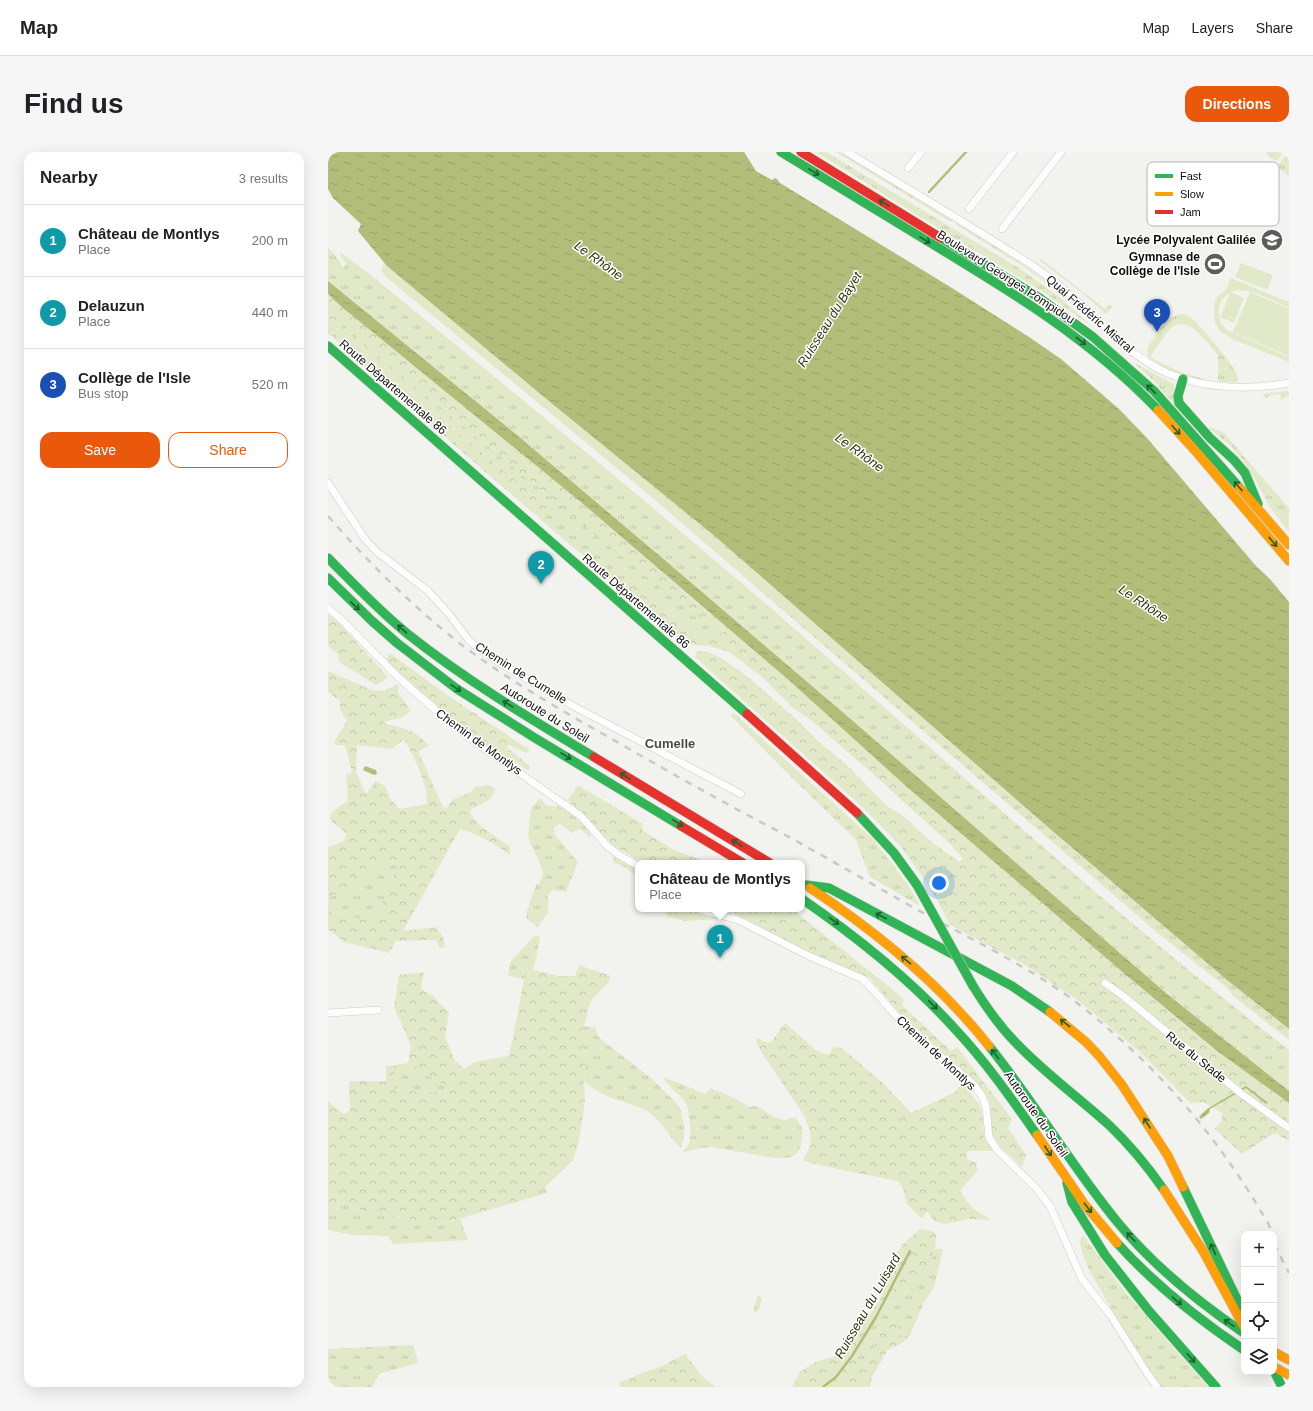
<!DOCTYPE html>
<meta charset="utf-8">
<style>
body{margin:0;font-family:Helvetica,sans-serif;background:#f6f6f6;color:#202124}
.controls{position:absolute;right:12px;bottom:12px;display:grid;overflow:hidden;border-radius:8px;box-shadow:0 4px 16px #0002}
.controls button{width:36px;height:36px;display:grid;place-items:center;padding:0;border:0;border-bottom:1px solid #e0e0e0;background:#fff;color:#202124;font:20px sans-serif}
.you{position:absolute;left:611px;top:731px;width:14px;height:14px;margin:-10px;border:3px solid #fff;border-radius:50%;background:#1a73e8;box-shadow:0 0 0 6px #1a73e833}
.badge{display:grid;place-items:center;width:26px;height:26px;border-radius:50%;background:#ea580c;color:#fff;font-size:13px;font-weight:700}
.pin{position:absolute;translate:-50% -33px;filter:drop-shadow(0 1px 2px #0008)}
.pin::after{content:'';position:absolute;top:21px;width:14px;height:12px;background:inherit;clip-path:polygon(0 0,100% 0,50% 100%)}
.popup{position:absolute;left:307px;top:708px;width:170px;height:52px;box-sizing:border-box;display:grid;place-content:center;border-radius:8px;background:#fff;filter:drop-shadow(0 1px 3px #0005);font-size:13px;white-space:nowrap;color:#757577}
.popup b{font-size:15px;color:#202124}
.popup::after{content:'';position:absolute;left:50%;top:100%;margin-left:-8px;border:8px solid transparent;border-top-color:#fff}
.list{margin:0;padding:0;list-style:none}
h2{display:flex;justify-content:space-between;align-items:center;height:52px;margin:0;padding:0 16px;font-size:17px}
h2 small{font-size:13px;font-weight:400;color:#757577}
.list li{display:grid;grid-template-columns:26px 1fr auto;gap:12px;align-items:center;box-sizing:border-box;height:72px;padding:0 16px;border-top:1px solid #e0e0e0}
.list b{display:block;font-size:15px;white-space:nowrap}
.list p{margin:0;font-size:13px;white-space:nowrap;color:#757577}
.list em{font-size:13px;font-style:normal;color:#757577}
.actions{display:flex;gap:8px;padding:12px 16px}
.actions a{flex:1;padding:9px 0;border:1px solid #ea580c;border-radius:12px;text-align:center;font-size:14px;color:#ea580c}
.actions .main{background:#ea580c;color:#fff}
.icon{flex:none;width:22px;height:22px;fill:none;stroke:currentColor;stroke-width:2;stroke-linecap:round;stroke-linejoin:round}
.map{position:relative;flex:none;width:961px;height:1235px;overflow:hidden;border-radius:12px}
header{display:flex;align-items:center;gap:24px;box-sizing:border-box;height:56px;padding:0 20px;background:#fff;border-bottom:1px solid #e0e0e0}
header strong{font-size:19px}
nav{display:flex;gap:22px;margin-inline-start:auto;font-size:14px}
.intro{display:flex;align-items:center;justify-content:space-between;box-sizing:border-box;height:96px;padding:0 24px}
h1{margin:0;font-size:28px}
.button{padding:10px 18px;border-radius:12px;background:#ea580c;color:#fff;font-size:14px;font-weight:700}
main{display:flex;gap:24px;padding:0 24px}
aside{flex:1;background:#fff;border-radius:12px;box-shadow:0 4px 16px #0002}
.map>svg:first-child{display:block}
.grass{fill:url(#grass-tufts)}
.forest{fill:url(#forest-crowns);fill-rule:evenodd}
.pitch{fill:#e2e9c8}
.water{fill:url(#water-ripples)}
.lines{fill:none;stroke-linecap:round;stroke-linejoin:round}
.stream{stroke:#b2bd79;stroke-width:2.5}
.street-casing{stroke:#ccccc9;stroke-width:8}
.fast-casing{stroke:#ccccc9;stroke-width:10}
.slow-casing{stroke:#ccccc9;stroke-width:10}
.jam-casing{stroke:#ccccc9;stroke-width:10}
.street{stroke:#fdfdfd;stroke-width:7}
.fast{stroke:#30b455;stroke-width:9}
.slow{stroke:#ff9f0a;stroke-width:9}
.jam{stroke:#e5322d;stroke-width:9}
.rail{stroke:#c9c9c9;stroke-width:2.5;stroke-dasharray:7 7;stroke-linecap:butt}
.fast-bridge-casing{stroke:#ccccc9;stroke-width:10;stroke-linecap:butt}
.fast-bridge{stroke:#30b455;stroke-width:9}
.oneway{stroke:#1e6030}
.labels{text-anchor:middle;stroke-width:3;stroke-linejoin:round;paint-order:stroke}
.poi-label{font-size:12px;font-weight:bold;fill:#0d0d0b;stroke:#fff;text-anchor:end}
.street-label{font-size:12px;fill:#0d0d0b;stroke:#fff}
.water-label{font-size:13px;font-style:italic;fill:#2f350c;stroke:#fff}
.neighbourhood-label{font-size:13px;font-weight:bold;fill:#474942;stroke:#fff}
.key{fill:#fff;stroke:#b6b6b6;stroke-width:1}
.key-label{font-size:11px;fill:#0d0d0b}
</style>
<header>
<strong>Map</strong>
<nav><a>Map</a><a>Layers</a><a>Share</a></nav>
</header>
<div class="intro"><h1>Find us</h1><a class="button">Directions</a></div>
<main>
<aside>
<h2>Nearby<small>3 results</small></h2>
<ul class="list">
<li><span class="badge" style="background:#0f9aa8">1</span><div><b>Château de Montlys</b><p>Place</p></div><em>200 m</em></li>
<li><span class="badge" style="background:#0f9aa8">2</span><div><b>Delauzun</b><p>Place</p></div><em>440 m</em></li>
<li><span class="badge" style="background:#1a4fb4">3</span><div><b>Collège de l'Isle</b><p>Bus stop</p></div><em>520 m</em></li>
</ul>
<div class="actions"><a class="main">Save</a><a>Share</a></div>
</aside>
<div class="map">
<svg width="961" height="1235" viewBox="0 0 961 1235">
<defs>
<pattern id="grass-tufts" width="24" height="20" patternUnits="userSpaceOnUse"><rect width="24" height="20" fill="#e2e9c8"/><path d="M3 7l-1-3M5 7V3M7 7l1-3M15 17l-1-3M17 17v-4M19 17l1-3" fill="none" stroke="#c1c7aa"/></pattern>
<pattern id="forest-crowns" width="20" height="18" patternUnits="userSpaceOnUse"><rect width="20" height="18" fill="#e2e9c8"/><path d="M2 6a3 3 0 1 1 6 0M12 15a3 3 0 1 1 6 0" fill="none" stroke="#c1c7aa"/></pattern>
<pattern id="water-ripples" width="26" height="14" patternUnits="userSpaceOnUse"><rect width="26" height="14" fill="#b2bd79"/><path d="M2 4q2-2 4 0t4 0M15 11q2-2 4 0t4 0" fill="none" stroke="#98a167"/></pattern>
</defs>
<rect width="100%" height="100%" fill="#f2f3ef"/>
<!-- grass -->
<g class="grass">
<path d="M488,0H498L694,118L730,144L766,176L714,139L639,94Z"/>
<path d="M508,0H512L624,68L623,70Z"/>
<path d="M938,0H956L948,9L940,3Z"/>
<path d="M960,0H961V24L949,15Z"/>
<path d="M628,71C668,95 708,119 744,150L693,113L627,72Z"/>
<path d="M0,95L11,108L15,117L18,112L13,105L12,100L43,123C175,232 308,340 437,451C611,601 779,758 961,898V939L839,842L525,569L332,404L183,278L0,129Z"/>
<path d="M713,107L777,157L780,152L784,155L778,162L754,141L711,108Z"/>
<path d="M56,110L59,114L222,250L389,386L714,670L899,828L961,877V888L905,844L899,836L832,783L327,348L57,124L53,118Z"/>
<path d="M854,162L861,164L867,169C875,178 913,219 910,229L906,231L890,229V203C880,192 860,162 843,176C835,184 829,196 822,205C840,215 856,222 876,227V228C857,224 836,218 821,205L819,200L820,195C829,183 838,164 854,162Z"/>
<path d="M0,163L205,331L380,469L382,461L401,477L395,481L370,484L311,432L301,428L295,438L205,361L215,365L219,355L36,201L5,181L4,185L0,182Z"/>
<path d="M805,210L825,221L846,232V240L859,268L824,227Z"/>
<path d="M959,239L961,240V243L953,248L952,242L942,243L938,246L934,242Z"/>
<path d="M881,275L895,280L961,356V380L941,354L932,336L913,306L903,294L883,278Z"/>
<path d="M406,561L546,688L580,733L592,754L542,725L528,688L449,611L402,563Z"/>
<path d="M212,646C218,654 219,655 230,654C240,660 262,673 263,686L252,677L244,681L232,672L226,675L227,683L250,710L238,740L224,738L220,744V760L210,775L199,767L198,762L208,733L211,732L215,721L210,706L202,691L200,681L203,656Z"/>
<path d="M61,707L71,711L46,770L8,762L0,758V751L2,745L28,733L38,721Z"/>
<path d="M209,783L212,787L205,818L196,827L180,824L182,812L183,809L204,786Z"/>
<path d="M256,874L268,876L269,883L275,889L323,926L346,949L353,958L356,975V987L352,996C342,985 330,964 317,958C297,949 271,945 256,929L260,884Z"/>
<path d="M80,911L118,935L116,941L66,938L67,913Z"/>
<path d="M335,925L378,942L383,936C399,943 406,945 421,955L429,954L444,964L456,968L468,965C469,969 472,973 474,976C475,979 474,983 474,986C472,1004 465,1007 448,1006L383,995L373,996L356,1000L355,999C357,997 360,994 361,992C364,985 361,957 358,951C351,941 341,936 335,925Z"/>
<path d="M0,1050L9,1051L56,1064L95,1069L103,1075L132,1067L140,1088L65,1092L60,1084L25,1083L0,1078Z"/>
<path d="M755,1083L797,1140L880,1235H832L790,1169L759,1114L753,1097L752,1089Z"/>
<path d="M607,1097H615L606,1136L596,1150L582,1183L575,1190L568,1171L554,1170L540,1211L531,1215L528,1212L537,1180L532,1173L543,1161L552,1148L565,1151L571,1143L585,1137L601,1114Z"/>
<path d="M430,1143L434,1146L432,1156L428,1161L425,1160Z"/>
<path d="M85,1193L90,1211L51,1222L44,1235H0V1197Z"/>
</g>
<!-- forest -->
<g class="forest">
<path d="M0,142L254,351L382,461L380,469L375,471L0,163Z"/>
<path d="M5,181L11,182L36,201L219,355L216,365L205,361L49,226L4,185Z"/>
<path d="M301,428L311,432L370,484L394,481L401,477L464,531L723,759L798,823L889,899L961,951V989L949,982H945L914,1002L887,977L894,969V961L875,950L862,951L813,901L751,849L697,813L622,773L611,751L592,721L569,690L533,654L367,505L368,499L378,500L390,504L419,524L469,568L490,589L518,612L559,654L575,664L600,687L631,710L635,707L622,692L543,620L484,569L464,555L434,525L401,500L381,494L358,492L295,438Z"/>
<path d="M0,462L12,472L60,525L54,530L48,533L11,510L10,502L0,494Z"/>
<path d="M62,501L119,543L202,598L198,601L181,593L178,595L202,614L201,619L146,585L57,509Z"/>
<path d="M0,519L44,538L55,539L69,532L71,536L70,541L83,558L75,565L56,570L58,572C77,576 89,579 101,594L90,599L115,655L119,656L124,648L143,640L148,635L159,633L168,637L162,647L141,659L150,672L182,695V703C167,692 151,682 132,677L75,779L108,775L116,787L117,795L112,796L108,788L68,789L61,801L16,790L3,779H0V758L8,762L46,769L71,711L61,707L38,721L28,733L2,745L0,751V695L15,690L19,682L2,668L3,661L20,648L18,623L24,620L17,593H7L6,590L19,569L12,558V549L0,540ZM76,587C86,606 100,631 99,652L71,657L62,646L57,634L48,629L38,642L28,620L29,593L64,597Z"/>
<path d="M250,633L315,672L314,678L344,697L380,711H315L286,694L240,648Z"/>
<path d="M285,705L310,717V725L298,716L285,710Z"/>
<path d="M335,757H361L376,763L389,765L390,767L358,769L340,765Z"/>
<path d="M385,757H464L576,847L574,853L623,899L629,895L684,967L680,976L698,1003L694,1015L671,994L664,981L662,951L655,938L625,909L575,865L541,825L481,801L408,762Z"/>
<path d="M251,813L283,824L280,831L262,850L256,874L260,884L256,929L257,950L251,989L245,1008L217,1035L219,1041L103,1075L95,1069L56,1064L9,1051L0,1050V949L15,962L22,959L21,929H58V914L67,913V938L117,941L118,935L80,911L83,894L66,855L71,823L96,820L93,837L105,844L121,861L117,885L127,909L137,917L146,910L180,904L184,892L196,827L205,818L231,824H247Z"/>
<path d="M457,871L488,898L500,903L506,895L514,896L556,932L583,961L627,940L634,931L651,952L655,965L656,984L665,999H640L638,1003L640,1008L647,1010L650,1018L632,1039L643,1055L663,1068L641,1067L617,1072L606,1069L599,1059L594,1067L578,1051L576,1039L570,1029L513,1018L475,1009L483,992L482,980L477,965L434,901L428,889L429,886L439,891L443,890Z"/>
<path d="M592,1077L605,1079L608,1082L607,1097L601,1114L585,1137L571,1143L565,1151L552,1148L570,1099L575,1092Z"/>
<path d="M554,1170L568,1171L575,1190L559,1199L544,1225L542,1235H464L472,1220L485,1211L507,1204L532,1173L537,1180L528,1212L532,1215L540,1211Z"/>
<path d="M357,1202L374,1224L388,1235H291L292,1230L336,1213Z"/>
</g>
<!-- pitch -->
<g class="pitch">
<path d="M913,111L945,123L939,138L907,125Z"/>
<path d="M903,126L961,150V156C945,149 920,134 903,140L916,146L906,171L892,165L902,141C887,149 887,169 901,179L961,205V210L904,187L891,178L886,167V154L889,145L899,136Z"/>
<path d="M922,140L961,157V204L905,180Z"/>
</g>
<!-- water -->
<g class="water">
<path d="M0,0H416L428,19L444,28L448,26L452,31L624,136L698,183L733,207L791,257L819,286L928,414L942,427L961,450V877L899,828L714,670L389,386L222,250L59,114L30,79L33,72L5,46L0,37Z"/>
<path d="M0,129L183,278L332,404L525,569L839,842L961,939V951L889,899L798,823L579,635L464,531L254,351L14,155L0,142Z"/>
<path d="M37,614L48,618L49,622L46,623L35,618Z"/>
<path d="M918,934L939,950H940L938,952L918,936L882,957L881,961L873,967L871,965L879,957Z"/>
</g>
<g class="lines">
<!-- stream -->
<g class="stream">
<path d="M601,40L638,0"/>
<path d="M495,1235L508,1225L524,1204L548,1165L582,1099"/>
</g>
<!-- street casing -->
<g class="street-casing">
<g id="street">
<path d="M519,0C567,29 616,58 664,88C683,100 704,112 722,126C761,155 794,201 839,221C876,237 921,238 961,231"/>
<path d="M580,16L593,0"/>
<path d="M641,57L685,0"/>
<path d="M674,77L733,0"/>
<path d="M0,331L37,387L48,399L100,439L121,462L140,487L145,492L172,511L247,555L413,642"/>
<path d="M0,456L14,468L71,526L103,554L144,588L253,664L279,694L291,703L310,714"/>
<path d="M370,757L410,768L481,804L535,827L550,843L575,872L646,933L654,944L658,955L661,986L670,999L707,1035L722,1054L754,1127L783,1164L819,1221L829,1235"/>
<path d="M777,831L794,843L915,943L961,976"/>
<path d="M0,861L50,858"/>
</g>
</g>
<!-- fast casing -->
<g class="fast-casing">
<g id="fast">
<path d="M453,0C502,30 551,60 601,90C684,140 762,187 830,258"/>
<path d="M613,86L710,145L765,185L826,239L911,335"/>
<path d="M0,194L419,562"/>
<path d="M855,227L850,244L851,251L882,286L906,308L917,321L930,352"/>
<path d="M0,406C26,432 52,460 81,483C139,529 203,567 266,605"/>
<path d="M0,426L44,469L69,491L129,537L207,586L353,674"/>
<path d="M529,661L566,701L589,733"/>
<path d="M478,733L501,736L684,834L722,860"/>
<path d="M474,747C529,785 582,827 627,877C658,910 683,946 709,983"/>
<path d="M645,834C658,855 672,875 689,892C718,922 751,946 781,973C802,993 820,1015 836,1038"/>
<path d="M661,894C707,951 744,1015 791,1072C827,1115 870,1150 916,1181"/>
<path d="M739,1031L744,1050L777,1103L821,1159L888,1235"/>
<path d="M855,1035L916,1162"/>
<path d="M789,1091C826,1132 870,1167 916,1198"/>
<path d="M946,1219L954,1235"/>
</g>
</g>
<!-- slow casing -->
<g class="slow-casing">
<g id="slow">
<path d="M830,258L870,302L961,409"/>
<path d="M911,335L961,393"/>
<path d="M482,736C549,780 611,831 661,894"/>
<path d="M722,860L759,891L772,905L794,933L840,1004L855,1035"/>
<path d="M709,983L757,1053L789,1091"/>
<path d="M836,1038L875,1099L916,1175"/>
<path d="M946,1200L961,1208"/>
<path d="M946,1215L961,1223"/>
</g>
</g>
<!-- jam casing -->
<g class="jam-casing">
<g id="jam">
<path d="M473,0L613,86"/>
<path d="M419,562L529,661"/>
<path d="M266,605L442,711"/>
<path d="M353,674L415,711"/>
</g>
</g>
<!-- street -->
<use href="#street" class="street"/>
<!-- fast -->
<use href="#fast" class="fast"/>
<!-- slow -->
<use href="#slow" class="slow"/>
<!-- jam -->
<use href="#jam" class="jam"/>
<!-- rail -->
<g class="rail">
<path d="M0,364C40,410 82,452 130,490C186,533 249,567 310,602C338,618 366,634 394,649C422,665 451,679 479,695C513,714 546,733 579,752C627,779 676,802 722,832C744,846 765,863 784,880C850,937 904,1006 946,1082"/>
<path d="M946,1092L961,1121"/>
</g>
<!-- fast-bridge casing -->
<g class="fast-bridge-casing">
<path id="fast-bridge" d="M589,733L645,834"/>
</g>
<!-- fast-bridge -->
<use href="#fast-bridge" class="fast-bridge"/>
</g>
<!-- one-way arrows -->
<defs><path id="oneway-shaft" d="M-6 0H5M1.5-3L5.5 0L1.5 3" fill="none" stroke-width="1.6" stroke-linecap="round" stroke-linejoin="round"/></defs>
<g class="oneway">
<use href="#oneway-shaft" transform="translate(486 20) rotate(31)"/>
<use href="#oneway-shaft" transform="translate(556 51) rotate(-149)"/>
<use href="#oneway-shaft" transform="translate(597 88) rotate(31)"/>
<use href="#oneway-shaft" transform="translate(753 189) rotate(38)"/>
<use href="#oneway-shaft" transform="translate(823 237) rotate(-136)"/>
<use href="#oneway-shaft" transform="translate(848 278) rotate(48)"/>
<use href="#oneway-shaft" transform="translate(910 334) rotate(-131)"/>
<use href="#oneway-shaft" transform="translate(945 390) rotate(50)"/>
<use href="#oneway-shaft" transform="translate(27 454) rotate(44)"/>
<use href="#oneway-shaft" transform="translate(74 477) rotate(-139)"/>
<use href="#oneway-shaft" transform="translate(128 536) rotate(35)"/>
<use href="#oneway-shaft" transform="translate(180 552) rotate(-148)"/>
<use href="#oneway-shaft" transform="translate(238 604) rotate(31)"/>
<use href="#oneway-shaft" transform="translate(297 624) rotate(-149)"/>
<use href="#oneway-shaft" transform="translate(350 671) rotate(31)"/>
<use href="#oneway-shaft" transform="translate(409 691) rotate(-149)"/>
<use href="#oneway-shaft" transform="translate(553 764) rotate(-153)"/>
<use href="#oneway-shaft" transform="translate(506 769) rotate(36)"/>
<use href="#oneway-shaft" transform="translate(578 808) rotate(-140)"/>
<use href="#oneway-shaft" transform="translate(605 853) rotate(46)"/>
<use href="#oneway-shaft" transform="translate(737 871) rotate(-142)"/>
<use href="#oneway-shaft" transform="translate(667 902) rotate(-128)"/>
<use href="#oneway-shaft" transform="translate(819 971) rotate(-122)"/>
<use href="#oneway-shaft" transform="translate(720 999) rotate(56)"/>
<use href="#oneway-shaft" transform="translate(760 1056) rotate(53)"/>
<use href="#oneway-shaft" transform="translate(803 1085) rotate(-132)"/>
<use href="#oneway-shaft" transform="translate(885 1097) rotate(-115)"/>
<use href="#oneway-shaft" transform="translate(849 1149) rotate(40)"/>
<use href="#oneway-shaft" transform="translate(901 1171) rotate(-145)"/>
<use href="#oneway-shaft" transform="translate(863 1206) rotate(48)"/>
</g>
<!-- icons -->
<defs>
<g id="school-disc" transform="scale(1.15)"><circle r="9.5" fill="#5d5e5b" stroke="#fff"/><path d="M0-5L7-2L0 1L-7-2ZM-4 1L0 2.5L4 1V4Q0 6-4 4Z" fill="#fff"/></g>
<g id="stadium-disc" transform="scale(1.15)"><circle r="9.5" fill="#5d5e5b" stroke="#fff"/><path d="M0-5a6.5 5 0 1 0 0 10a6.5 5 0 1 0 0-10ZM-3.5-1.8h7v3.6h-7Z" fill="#fff"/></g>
</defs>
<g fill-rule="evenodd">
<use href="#school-disc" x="944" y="88"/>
<use href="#stadium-disc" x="887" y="112"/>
</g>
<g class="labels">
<!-- poi labels -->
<g class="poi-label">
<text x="928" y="92">Lycée Polyvalent Galilée</text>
<text x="872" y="109">Gymnase de<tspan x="872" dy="14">Collège de l'Isle</tspan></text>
</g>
<!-- street labels -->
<g class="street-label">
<text transform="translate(678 125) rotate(33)" y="4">Boulevard Georges Pompidou</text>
<text transform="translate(762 162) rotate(41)" y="4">Quai Frédéric Mistral</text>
<text transform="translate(65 235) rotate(41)" y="4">Route Départementale 86</text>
<text transform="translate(308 449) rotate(41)" y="4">Route Départementale 86</text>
<text transform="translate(193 521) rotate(32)" y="4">Chemin de Cumelle</text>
<text transform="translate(217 561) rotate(32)" y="4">Autoroute du Soleil</text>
<text transform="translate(151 590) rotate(36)" y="4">Chemin de Montlys</text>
<text transform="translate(608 901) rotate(43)" y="4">Chemin de Montlys</text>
<text transform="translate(868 905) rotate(39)" y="4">Rue du Stade</text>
<text transform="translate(708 962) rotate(55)" y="4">Autoroute du Soleil</text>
</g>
<!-- water labels -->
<g class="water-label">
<text transform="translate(271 108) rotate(36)" y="5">Le Rhône</text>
<text transform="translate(501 167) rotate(-58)" y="5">Ruisseau du Bayet</text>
<text transform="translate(532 300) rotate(36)" y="5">Le Rhône</text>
<text transform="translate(816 451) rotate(34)" y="5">Le Rhône</text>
<text transform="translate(539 1154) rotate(-60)" y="5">Ruisseau du Luisard</text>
</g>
<!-- neighbourhood labels -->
<g class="neighbourhood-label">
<text x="342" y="596">Cumelle</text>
</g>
</g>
<!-- legend -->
<rect x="819" y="10" width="132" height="64" rx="6" class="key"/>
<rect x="827" y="22" width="18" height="4" fill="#30b455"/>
<rect x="827" y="40" width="18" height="4" fill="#ff9f0a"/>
<rect x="827" y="58" width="18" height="4" fill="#e5322d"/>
<g class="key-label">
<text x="852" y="28">Fast</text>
<text x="852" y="46">Slow</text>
<text x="852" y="64">Jam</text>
</g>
</svg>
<div class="controls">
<button>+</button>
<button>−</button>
<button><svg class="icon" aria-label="locate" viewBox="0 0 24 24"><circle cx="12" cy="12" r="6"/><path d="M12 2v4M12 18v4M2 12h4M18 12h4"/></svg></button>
<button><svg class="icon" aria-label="layers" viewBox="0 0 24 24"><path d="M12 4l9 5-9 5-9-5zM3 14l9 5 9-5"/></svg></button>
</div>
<div class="you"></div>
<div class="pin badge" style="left:392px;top:806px;background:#0f9aa8">1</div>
<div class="popup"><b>Château de Montlys</b>Place</div>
<div class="pin badge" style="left:213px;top:432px;background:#0f9aa8">2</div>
<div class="pin badge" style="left:829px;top:180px;background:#1a4fb4">3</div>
</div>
</main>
